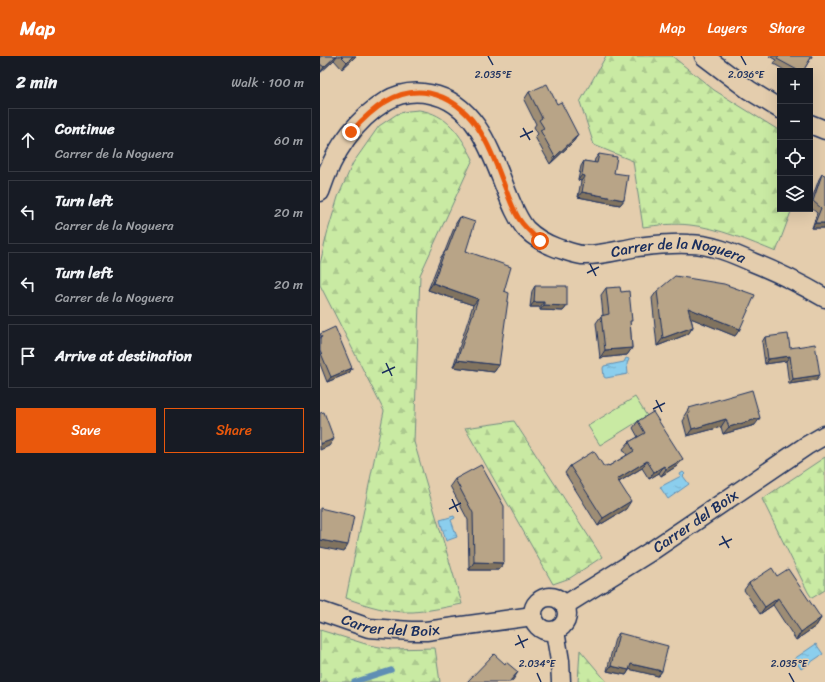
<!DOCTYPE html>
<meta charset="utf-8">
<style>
body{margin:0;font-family:Sriracha,sans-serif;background:#242831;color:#f1f3f6}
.controls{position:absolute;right:12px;top:12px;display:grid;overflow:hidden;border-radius:0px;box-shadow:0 4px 16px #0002}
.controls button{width:36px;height:36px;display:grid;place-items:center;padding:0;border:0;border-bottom:1px solid #363941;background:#171b24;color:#f1f3f6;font:20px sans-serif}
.stop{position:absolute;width:12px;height:12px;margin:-9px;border:3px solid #ea580c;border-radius:50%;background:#fff}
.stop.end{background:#ea580c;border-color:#fff;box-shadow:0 1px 4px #0008}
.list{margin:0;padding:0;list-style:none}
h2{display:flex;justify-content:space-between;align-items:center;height:52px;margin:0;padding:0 16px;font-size:17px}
h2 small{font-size:13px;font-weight:400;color:#9ea1a6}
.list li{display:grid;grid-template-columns:26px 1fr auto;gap:12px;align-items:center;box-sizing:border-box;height:64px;margin:0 8px 8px;padding:0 8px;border:1px solid #363941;border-radius:0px}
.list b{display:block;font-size:15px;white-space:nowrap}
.list p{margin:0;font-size:13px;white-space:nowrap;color:#9ea1a6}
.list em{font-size:13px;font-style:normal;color:#9ea1a6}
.actions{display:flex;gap:8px;padding:12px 16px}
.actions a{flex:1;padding:9px 0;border:1px solid #ea580c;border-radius:0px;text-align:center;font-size:14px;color:#ea580c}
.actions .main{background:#ea580c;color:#fff}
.icon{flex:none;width:22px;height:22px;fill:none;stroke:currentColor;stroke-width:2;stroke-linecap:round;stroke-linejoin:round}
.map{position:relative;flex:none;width:505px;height:626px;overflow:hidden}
header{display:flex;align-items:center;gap:24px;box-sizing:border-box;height:56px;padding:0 20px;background:#ea580c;color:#fff}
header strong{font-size:19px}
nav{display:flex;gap:22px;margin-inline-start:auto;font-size:14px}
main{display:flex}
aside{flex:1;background:#171b24}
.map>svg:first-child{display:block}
.forest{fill:url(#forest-firs);stroke:#728c80}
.garden{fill:#c9eaa3;stroke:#728c80}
.water{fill:url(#water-ripples);stroke:#5e8eb4}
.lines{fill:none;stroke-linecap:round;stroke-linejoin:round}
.stream{stroke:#5e8eb4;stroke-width:5.5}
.minor-casing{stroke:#1b2f5e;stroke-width:21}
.minor{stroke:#e4cdad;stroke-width:18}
.wall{fill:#9e8d74;stroke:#1b2f5e}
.shaded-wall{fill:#81735e;stroke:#1b2f5e}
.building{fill:#b8a487;stroke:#1b2f5e}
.route{stroke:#ea580c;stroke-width:5}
.ticks{fill:none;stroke:#1b2f5e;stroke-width:1.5}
.labels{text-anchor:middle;stroke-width:3;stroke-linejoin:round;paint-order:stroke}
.street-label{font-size:15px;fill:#1b2f5e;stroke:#e4cdad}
.ticks-label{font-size:10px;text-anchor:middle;fill:#1b2f5e;stroke:#e4cdad;stroke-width:3;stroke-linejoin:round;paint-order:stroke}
</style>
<header>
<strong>Map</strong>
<nav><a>Map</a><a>Layers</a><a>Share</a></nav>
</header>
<main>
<aside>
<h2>2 min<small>Walk · 100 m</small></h2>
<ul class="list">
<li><svg class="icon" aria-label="ahead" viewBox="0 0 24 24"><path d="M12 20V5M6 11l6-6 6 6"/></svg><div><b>Continue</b><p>Carrer de la Noguera</p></div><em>60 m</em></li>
<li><svg class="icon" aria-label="left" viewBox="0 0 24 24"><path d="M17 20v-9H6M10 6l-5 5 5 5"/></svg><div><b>Turn left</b><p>Carrer de la Noguera</p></div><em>20 m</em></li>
<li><svg class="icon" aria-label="left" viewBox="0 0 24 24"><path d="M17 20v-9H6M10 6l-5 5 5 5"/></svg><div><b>Turn left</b><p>Carrer de la Noguera</p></div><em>20 m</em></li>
<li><svg class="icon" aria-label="arrive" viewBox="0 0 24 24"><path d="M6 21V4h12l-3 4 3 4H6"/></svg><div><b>Arrive at destination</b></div></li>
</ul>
<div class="actions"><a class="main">Save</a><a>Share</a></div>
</aside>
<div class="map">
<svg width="505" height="626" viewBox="0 0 505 626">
<defs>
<pattern id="forest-firs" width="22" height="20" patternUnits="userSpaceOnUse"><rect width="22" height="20" fill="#c9eaa3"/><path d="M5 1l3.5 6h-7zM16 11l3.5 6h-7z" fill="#acc98f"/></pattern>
<pattern id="water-ripples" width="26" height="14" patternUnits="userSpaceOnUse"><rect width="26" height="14" fill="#8bceed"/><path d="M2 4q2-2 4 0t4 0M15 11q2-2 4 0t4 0" fill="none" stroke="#77b1ce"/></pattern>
</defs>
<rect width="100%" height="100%" fill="#e4cdad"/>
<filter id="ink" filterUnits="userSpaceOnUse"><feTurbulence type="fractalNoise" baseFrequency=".025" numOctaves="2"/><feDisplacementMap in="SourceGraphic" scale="8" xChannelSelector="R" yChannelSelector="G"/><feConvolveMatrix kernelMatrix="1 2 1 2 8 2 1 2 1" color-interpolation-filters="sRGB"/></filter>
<g filter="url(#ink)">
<!-- forest -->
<g class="forest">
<path d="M286,0H352L394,34L460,75V153H472L456,196C429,185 399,172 370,169C354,167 339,169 323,171L313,105L274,89L260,46Z"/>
<path d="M99,54C127,58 140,78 153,103L100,219L94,386L142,548C126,551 110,555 93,556C70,557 48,550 26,542L64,355L0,229V208L7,178L18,141L33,107L59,70L77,58L88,55Z"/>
<path d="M194,365L282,501L250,522L233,528L145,372Z"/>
<path d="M505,401V534L492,542L488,536L442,443Z"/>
<path d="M0,574L49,589L71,593L115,592L120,626H0Z"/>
<path d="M260,594L287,626H258Z"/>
</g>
<!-- garden -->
<path class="garden" d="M315,341L327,360L280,389L268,370Z"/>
<!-- water -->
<g class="water">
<path d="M306,302L309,303L307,308L308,318L286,322L284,321L283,312L284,310L304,306Z"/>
<path d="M363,416L365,418L363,420L369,428L348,443L340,431C347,427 354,424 361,420L360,418Z"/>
<path d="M134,460L135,462L131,464L137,481L126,485L120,464Z"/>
<path d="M496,588L503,598L481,613L474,603Z"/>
</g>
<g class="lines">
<!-- stream -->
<path class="stream" d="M34,626L71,614"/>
<!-- minor casing -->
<g class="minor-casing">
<g id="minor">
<path d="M384,0L429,34L460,53"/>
<path d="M490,68L505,74"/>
<path id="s1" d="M0,136C12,99 32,66 66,45C79,37 95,35 110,38C154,46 170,93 184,129C190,144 196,161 206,173C215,182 226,188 237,192C244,194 254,198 262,199C280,200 299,194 317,191C334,189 352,187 369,188C391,188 412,197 432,206C457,216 481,228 505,242"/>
<circle cx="230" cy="558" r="17"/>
<path id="s2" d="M245,549L333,494L486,390L505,379"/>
<path id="s3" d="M0,555L49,572L91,575H106L213,560"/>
<path d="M235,575L240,605L241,626"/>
</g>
</g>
<!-- minor -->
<use href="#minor" class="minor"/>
</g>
<!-- wall -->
<g class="wall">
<path d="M0,0H36L22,13L14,4L0,17Z"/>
<path d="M449,0H492L483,15H466L454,8L456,4Z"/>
<path d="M209,36L237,48L258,79L253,86L230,108L215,81L218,78L214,71L216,68L204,44Z"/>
<path d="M279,98L294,117L304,144L300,149L258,141L261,125L258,124L261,110L264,105L274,107L275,103Z"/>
<path d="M502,118L505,172H492L497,157L490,151V148L499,123Z"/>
<path d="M140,161L146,195L184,235L179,309L174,316L133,311L153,249L108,234L121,201L125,195L136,167Z"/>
<path d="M215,230L247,250L243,255L220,254V251H210L212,235Z"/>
<path d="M286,232L301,236L310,267L312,292L307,299L280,302L276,267L281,260L283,259L281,239Z"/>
<path d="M337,235L420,273L415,280L371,262L373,271L368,278L337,290L332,242Z"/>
<path d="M0,278L32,312L29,317L7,326L0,308Z"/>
<path d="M445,281L470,292L496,324L469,328L466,305L445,308L442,286Z"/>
<path d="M369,352L435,369L403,378L401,371L367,380L363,365L365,362L364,360Z"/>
<path d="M318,365L357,410L341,420L339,417L329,423L322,412L299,426L306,453L278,470L245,417L250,410H289L307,399L303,393L309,386L318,381L313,372Z"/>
<path d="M135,423L184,507L178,514H149L148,464L130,430Z"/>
<path d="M457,520L501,562L496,570L476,584L453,549L440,558L424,534L429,527Z"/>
<path d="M299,577L342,615L338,620L310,613L306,619L287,615L295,582Z"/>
</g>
<!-- shaded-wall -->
<g class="shaded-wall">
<path d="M16,0H17L14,4L0,17L4,11Z"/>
<path d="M33,0H36L22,13L27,6Z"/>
<path d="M258,79L253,86L230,108L235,101Z"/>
<path d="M262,119L265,120L261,125L258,124Z"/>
<path d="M262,136L304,144L300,149L258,141Z"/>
<path d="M495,167H505V172H492Z"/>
<path d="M113,227L158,243L153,249L108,234Z"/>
<path d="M214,246H224L220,251H210Z"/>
<path d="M224,249L247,250L243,255L220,254Z"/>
<path d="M368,252L420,273L415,280L363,259Z"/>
<path d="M373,271L368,278L337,290L343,282Z"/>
<path d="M312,292L307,299L280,302L285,294Z"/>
<path d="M470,300L466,305L445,308L448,303Z"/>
<path d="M137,304L179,309L174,316L133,311Z"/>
<path d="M32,312L29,317L7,326L11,321Z"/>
<path d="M500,319L496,324L469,328L473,323Z"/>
<path d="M440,362L435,369L403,378L409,371Z"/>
<path d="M406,363L401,371L367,380L372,373Z"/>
<path d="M14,383L9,390L0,394V388Z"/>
<path d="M363,403L357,410L341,420L346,413Z"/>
<path d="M327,405L322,412L292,430L297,423Z"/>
<path d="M344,410L339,417L329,423L334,416Z"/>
<path d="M311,445L306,453L278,470L283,462Z"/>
<path d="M0,484L28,489L24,496L0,491Z"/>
<path d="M154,506L184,507L178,514H149Z"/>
<path d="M458,542L453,549L440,558L445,551Z"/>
<path d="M501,562L496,570L476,584L481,576Z"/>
<path d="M311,608L342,615L338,620L308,613Z"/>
<path d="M291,610L309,614L306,619L287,615Z"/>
<path d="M198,616L193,624L190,626H189Z"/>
</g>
<!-- building -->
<g class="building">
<path d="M0,0H16L4,11L0,8Z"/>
<path d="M21,0H33L27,6Z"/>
<path d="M459,0H492L483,15H479L457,3Z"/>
<path d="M227,28L237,48L241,46L258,79L235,101L220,74L224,72L219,64L222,62L209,36Z"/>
<path d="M279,98L297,101L294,117L308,119L304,144L262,136L265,120L262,119L264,105L277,107Z"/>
<path d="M502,118L505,119V167H495L501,152L493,145Z"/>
<path d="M140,161L155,166L146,195L191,211L184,235L189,237L179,309L137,304L158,243L113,227L125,195H127Z"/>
<path d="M355,220L404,228L435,239L420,273L368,252L373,271L343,282L337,235Z"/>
<path d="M215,230H247V250L224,249V246H214Z"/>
<path d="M300,231L301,236L309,235L312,265H310L312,292L285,294L281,260L289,258L286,232Z"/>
<path d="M15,271L32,312L11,321L0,295V282L2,281L0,278Z"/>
<path d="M468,278L470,292L495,288L500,319L473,323L470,300L448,303L445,281Z"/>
<path d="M432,334L440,362L409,371L406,363L372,373L368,358L370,357L369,352Z"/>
<path d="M4,356L14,383L0,388V357Z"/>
<path d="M333,356L363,403L346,413L344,410L334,416L327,405L297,423L311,445L283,462L250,410L274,395L284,411L288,409L289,410L314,395L309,386L325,377L318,365Z"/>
<path d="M161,409L184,450V507L154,506L153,457L135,423Z"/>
<path d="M0,452L34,460L28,489L0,484Z"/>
<path d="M452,512L457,520L468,513L501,562L481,576L458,542L445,551L429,527Z"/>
<path d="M299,577L348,590L342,615L311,608L309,614L291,610Z"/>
<path d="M174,598L185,608L186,606L198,616L189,626H147Z"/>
</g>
</g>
<g class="lines" filter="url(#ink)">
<!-- route -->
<path class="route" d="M31,76C51,54 76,31 109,37C153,46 169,89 183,126C188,139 192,152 199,163C205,172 212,178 220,185"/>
</g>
<!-- ticks -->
<path class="ticks" d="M168,0L173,9M421,0L426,9M203,72L210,84M200,81L213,75M270,208L276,220M267,217L279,211M66,307L72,320M62,317L75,311M336,344L342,356M333,353L345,347M132,443L138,456M129,453L141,447M402,480L409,492M399,489L412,483M198,579L204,592M195,589L208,583M217,617L221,626M469,617L474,626"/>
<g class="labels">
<!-- street labels -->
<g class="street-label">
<text dy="5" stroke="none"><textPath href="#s1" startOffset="493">Carrer de la Noguera</textPath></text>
<text dy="5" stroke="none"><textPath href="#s2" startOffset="155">Carrer del Boix</textPath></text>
<text dy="5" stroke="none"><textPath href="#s3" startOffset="73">Carrer del Boix</textPath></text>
</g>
</g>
<g class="ticks-label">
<text x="173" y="22">2.035°E</text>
<text x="426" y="22">2.036°E</text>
<text x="217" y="611">2.034°E</text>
<text x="469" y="611">2.035°E</text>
</g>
</svg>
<div class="controls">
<button>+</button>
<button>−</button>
<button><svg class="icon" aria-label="locate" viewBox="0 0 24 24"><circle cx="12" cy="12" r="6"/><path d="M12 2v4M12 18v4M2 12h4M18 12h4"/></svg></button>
<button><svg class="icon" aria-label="layers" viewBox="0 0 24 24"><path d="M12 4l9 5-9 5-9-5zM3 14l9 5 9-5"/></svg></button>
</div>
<div class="stop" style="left:220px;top:185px"></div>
<div class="stop end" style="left:31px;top:76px"></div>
</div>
</main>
